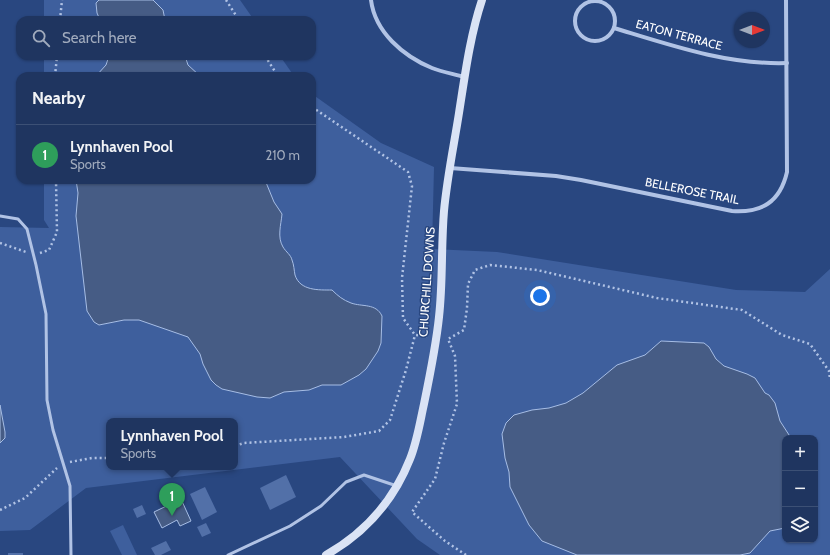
<!DOCTYPE html>
<meta charset="utf-8">
<style>
body{margin:0;font-family:Cabin,sans-serif;background:#2c4069;color:#f1f3f6}
.controls{position:absolute;right:12px;bottom:12px;display:grid;overflow:hidden;border-radius:8px;box-shadow:0 1px 3px #0004}
.controls button{width:36px;height:36px;display:grid;place-items:center;padding:0;border:0;border-bottom:1px solid #3c5075;background:#1f3560;color:#f1f3f6;font:20px sans-serif}
.compass{position:absolute;left:734px;top:12px;width:36px;height:36px;border-radius:50%;background:#1f3560;box-shadow:0 1px 3px #0004;rotate:90deg}
.you{position:absolute;left:540px;top:296px;width:14px;height:14px;margin:-10px;border:3px solid #fff;border-radius:50%;background:#1a73e8;box-shadow:0 0 0 6px #1a73e833}
.badge{display:grid;place-items:center;width:26px;height:26px;border-radius:50%;background:#ea580c;color:#fff;font-size:13px;font-weight:700}
.pin{position:absolute;translate:-50% -33px;filter:drop-shadow(0 1px 2px #0008)}
.pin::after{content:'';position:absolute;top:21px;width:14px;height:12px;background:inherit;clip-path:polygon(0 0,100% 0,50% 100%)}
.popup{position:absolute;left:106px;top:418px;width:132px;height:52px;box-sizing:border-box;display:grid;place-content:center;border-radius:8px;background:#1f3560;filter:drop-shadow(0 1px 3px #0005);font-size:13px;white-space:nowrap;color:#a1abbd}
.popup b{font-size:15px;color:#f1f3f6}
.popup::after{content:'';position:absolute;left:50%;top:100%;margin-left:-8px;border:8px solid transparent;border-top-color:#1f3560}
.list{margin:0;padding:0;list-style:none}
h2{display:flex;justify-content:space-between;align-items:center;height:52px;margin:0;padding:0 16px;font-size:17px}
h2 small{font-size:13px;font-weight:400;color:#a1abbd}
.list li{display:grid;grid-template-columns:26px 1fr auto;gap:12px;align-items:center;box-sizing:border-box;height:60px;padding:0 16px;border-top:1px solid #3c5075}
.list b{display:block;font-size:15px;white-space:nowrap}
.list p{margin:0;font-size:13px;white-space:nowrap;color:#a1abbd}
.list em{font-size:13px;font-style:normal;color:#a1abbd}
.icon{flex:none;width:22px;height:22px;fill:none;stroke:currentColor;stroke-width:2;stroke-linecap:round;stroke-linejoin:round}
.map{position:relative;flex:none;width:830px;height:555px;overflow:hidden}
.search{position:absolute;background:#1f3560;box-shadow:0 1px 3px #0004;left:16px;top:16px;width:300px;height:44px;display:flex;align-items:center;gap:10px;box-sizing:border-box;padding:0 14px;border-radius:12px;color:#a1abbd;font-size:15px}
.panel{position:absolute;background:#1f3560;box-shadow:0 1px 3px #0004;left:16px;top:72px;width:300px;height:112px;border-radius:12px}
.map>svg:first-child{display:block}
.green{fill:#3e5f9d;fill-rule:evenodd}
.water{fill:#465c85;stroke:#a6bde5}
.building{fill:#5270a8}
.lines{fill:none;stroke-linecap:round;stroke-linejoin:round}
.path{stroke:#b1c3e5;stroke-width:2.5;stroke-dasharray:2 3;stroke-linecap:butt}
.lane{stroke:#b1c3e5;stroke-width:3}
.street{stroke:#b1c3e5;stroke-width:4}
.secondary{stroke:#dae3f5;stroke-width:8}
.labels{text-anchor:middle;stroke-width:3;stroke-linejoin:round;paint-order:stroke}
.street-label{font-size:12px;fill:#fff;stroke:#294780}
</style>
<div class="map">
<svg width="830" height="555" viewBox="0 0 830 555">
<rect width="100%" height="100%" fill="#294780"/>
<!-- green -->
<g class="green">
<path d="M44,0H240L254,20H44Z"/>
<path d="M44,56H280L294,76H44Z"/>
<path d="M312,94L381,143L434,167L432,249L497,252L736,290L805,292L830,269V555H440L417,539L340,457L86,488L30,530L0,531V227L49,228L44,220V180H312ZM109,421H235V467H109ZM785,438H815V540H785Z"/>
<path d="M123,525L137,555H122L110,531Z"/>
</g>
<!-- water -->
<g class="water">
<path d="M99,0H153L163,10L165,20H100L97,13L96,3Z"/>
<path d="M109,56H185L188,65L200,76H96L106,65Z"/>
<path d="M76,180H265L274,202L282,214C281,225 277,237 283,247C286,252 291,255 292,260C294,265 294,270 295,275C300,291 319,290 332,290C338,296 343,300 351,303C362,307 376,303 382,316L381,343L378,351L366,369L359,375L341,385H322L309,390L284,392L270,398L257,397L222,389L216,385L211,380L203,364L200,354L188,337L139,320H124L99,325L94,322L87,311L76,216L78,193Z"/>
<path d="M661,341L704,343L709,347L716,359L724,366L747,374L755,378L765,393L769,395L775,403L780,421L791,438H785V528L770,531L750,553L740,555H577L542,541L529,525L510,487L509,472L505,458L502,434L506,423L514,415L532,410L549,408L566,403L583,393L617,365L645,355Z"/>
<path d="M0,405L5,432V438L0,443Z"/>
<path d="M181,499L191,521L180,526L177,520L162,528L154,512Z"/>
</g>
<!-- building -->
<g class="building">
<path d="M286,475L296,497L270,510L260,488Z"/>
<path d="M205,487L217,512L202,520L190,494Z"/>
<path d="M142,505L146,514L137,518L133,509Z"/>
<path d="M206,523L211,533L202,537L197,527Z"/>
<path d="M166,541L171,550L161,555H155L151,548Z"/>
<rect x="8" y="553" width="15" height="2"/>
</g>
<g class="lines">
<!-- path -->
<g class="path">
<path d="M226,0L239,20"/>
<path d="M60,20L62,0"/>
<path d="M265,56L278,76"/>
<path d="M55,76L57,56"/>
<path d="M312,107L408,172L412,186L402,278L403,318L415,335L427,336"/>
<path d="M0,243L26,252"/>
<path d="M40,253L49,250L57,232L56,180"/>
<path d="M235,446L244,443L344,437L379,431L390,420L406,370L415,335"/>
<path d="M70,462L92,458H109"/>
<path d="M0,510L25,498L57,468"/>
<path d="M466,555L445,541L412,512L435,479L444,443L457,404L455,356L448,339L464,330L467,308L468,284L475,270L490,265L537,270L657,298L742,310L782,335L810,344L829,371L830,379"/>
</g>
<!-- lane -->
<g class="lane">
<path d="M0,216L18,219L27,229L36,265L46,314L47,400L53,430L70,486L71,555"/>
<path d="M228,555L290,526L321,506L346,482L364,475L397,486"/>
</g>
<!-- street -->
<g class="street">
<path d="M371,0C375,32 403,56 432,68C442,72 454,74 464,77"/>
<circle cx="595" cy="21" r="20"/>
<path d="M614,28C670,45 727,65 787,63"/>
<path d="M450,168L556,176L581,180L732,211C762,213 780,202 787,172L786,0"/>
</g>
<!-- secondary -->
<path class="secondary" d="M326,555C365,533 393,502 410,459C417,442 420,422 424,404C430,375 436,346 439,317C443,282 441,247 444,211C447,178 454,145 459,113C465,75 470,36 482,0"/>
</g>
<g class="labels">
<!-- street labels -->
<g class="street-label">
<text transform="translate(679 35) rotate(15)" y="4">EATON TERRACE</text>
<text transform="translate(692 191) rotate(11)" y="4">BELLEROSE TRAIL</text>
<text transform="translate(427 282) rotate(-86)" y="4">CHURCHILL DOWNS</text>
</g>
</g>
</svg>
<div class="controls">
<button>+</button>
<button>−</button>
<button><svg class="icon" aria-label="layers" viewBox="0 0 24 24"><path d="M12 4l9 5-9 5-9-5zM3 14l9 5 9-5"/></svg></button>
</div>
<svg class="compass" viewBox="-18 -18 36 36"><path d="M0-13l5 13h-10z" fill="#e53935"/><path d="M0 13l5-13h-10z" fill="#a1abbd"/></svg>
<div class="you"></div>
<div class="pin badge" style="left:172px;top:516px;background:#2e9e5b">1</div>
<div class="popup"><b>Lynnhaven Pool</b>Sports</div>
<div class="search"><svg class="icon" aria-label="search" viewBox="0 0 24 24"><circle cx="10" cy="10" r="6"/><path d="M15 15l6 6"/></svg>Search here</div>
<section class="panel">
<h2>Nearby<small></small></h2>
<ul class="list">
<li><span class="badge" style="background:#2e9e5b">1</span><div><b>Lynnhaven Pool</b><p>Sports</p></div><em>210 m</em></li>
</ul>
</section>
</div>
